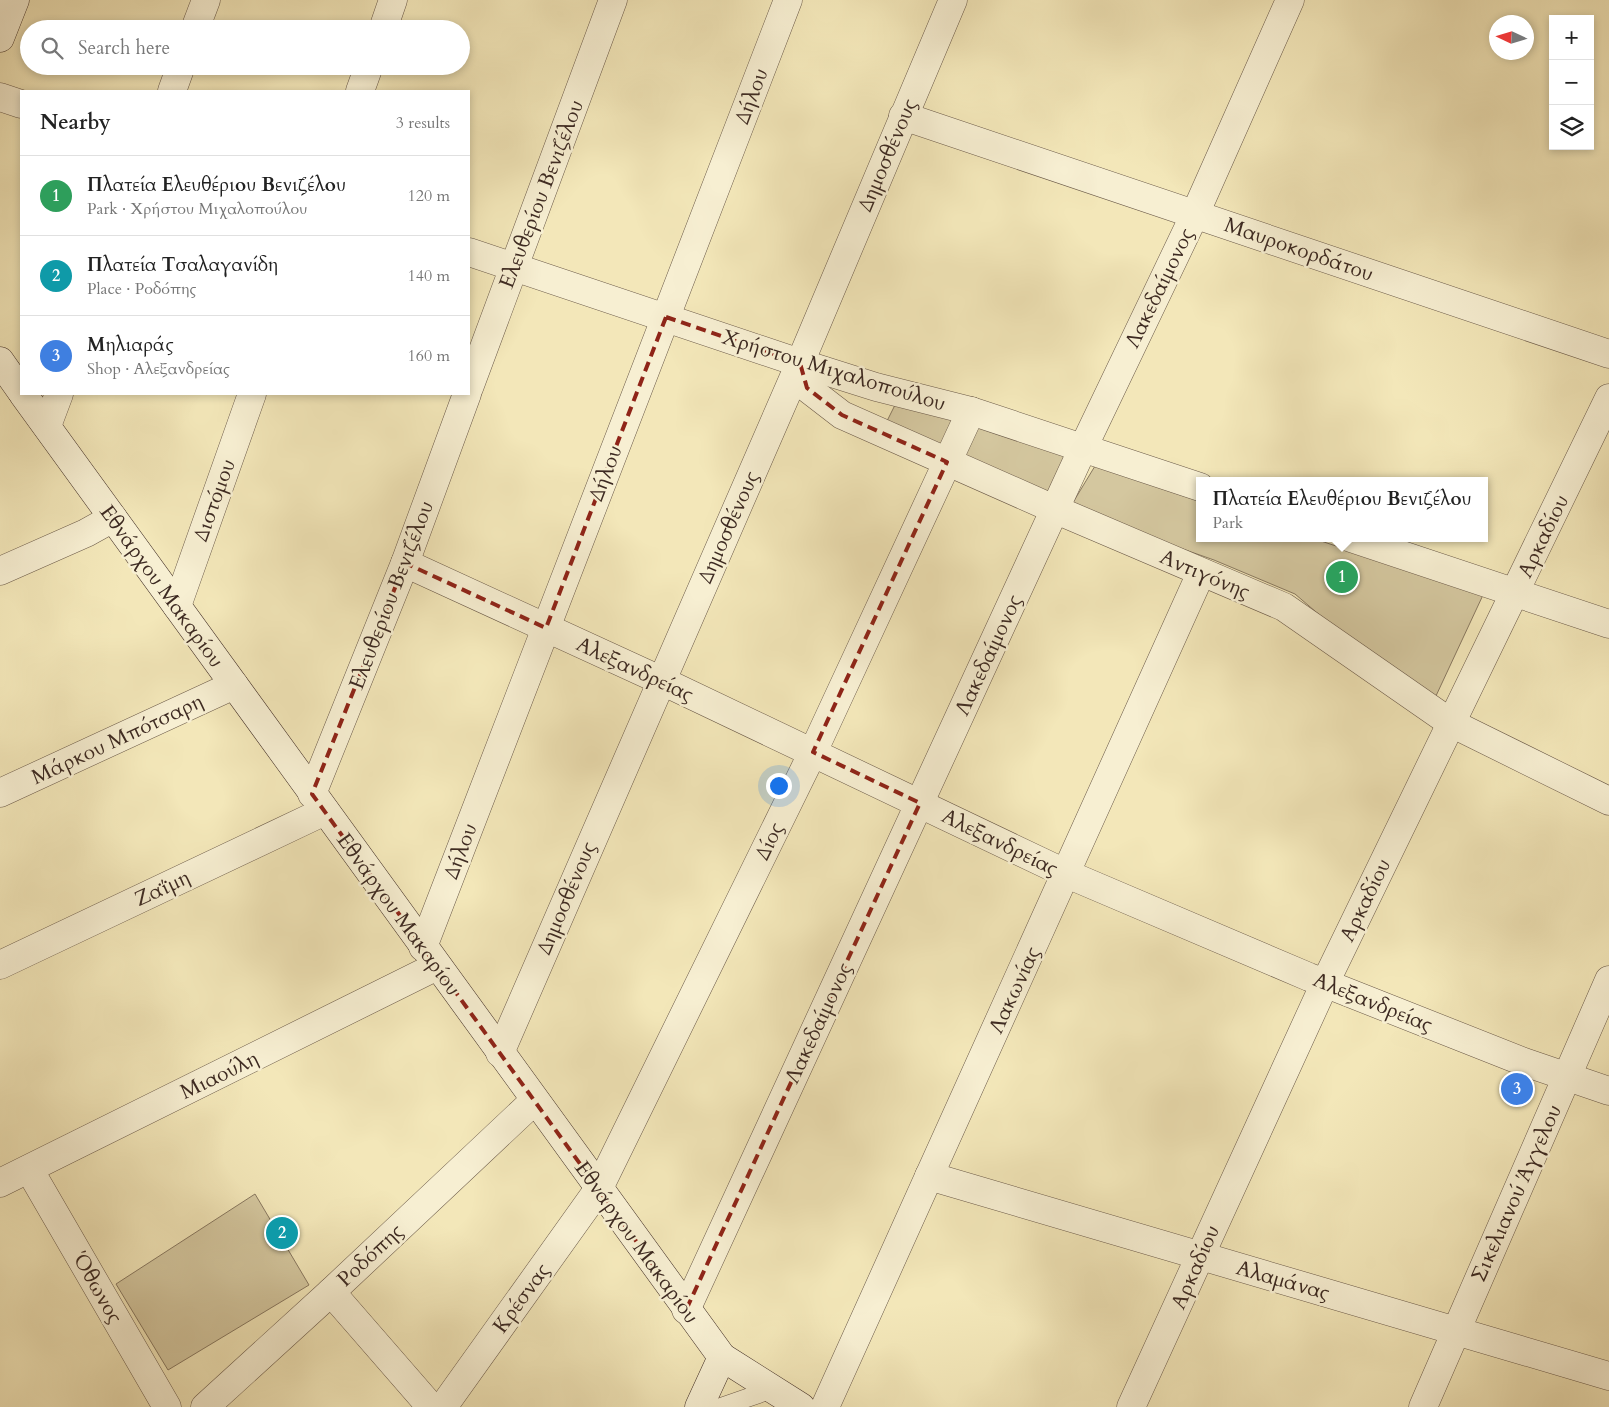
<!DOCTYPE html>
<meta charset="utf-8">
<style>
body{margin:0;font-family:Cardo,serif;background:#f2f2f2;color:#222}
.controls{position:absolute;right:15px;top:15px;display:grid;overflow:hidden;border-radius:0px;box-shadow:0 2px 8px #0003}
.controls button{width:45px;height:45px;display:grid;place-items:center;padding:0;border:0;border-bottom:1px solid #e0e0e0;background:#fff;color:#222;font:25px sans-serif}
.compass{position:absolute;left:1489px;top:15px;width:45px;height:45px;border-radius:50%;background:#fff;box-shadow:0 2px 8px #0003;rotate:274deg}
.you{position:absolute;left:778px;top:785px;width:18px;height:18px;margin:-12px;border:4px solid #fff;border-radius:50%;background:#1a73e8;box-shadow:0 0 0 8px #1a73e833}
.badge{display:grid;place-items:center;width:32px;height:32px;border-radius:50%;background:#8f2418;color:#fff;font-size:16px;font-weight:700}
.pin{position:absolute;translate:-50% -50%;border:2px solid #fff;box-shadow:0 1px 5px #0006}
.popup{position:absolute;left:1196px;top:477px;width:292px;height:65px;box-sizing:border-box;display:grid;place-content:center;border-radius:0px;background:#fff;filter:drop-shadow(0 1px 4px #0005);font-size:16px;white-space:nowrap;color:#767676}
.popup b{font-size:19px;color:#222}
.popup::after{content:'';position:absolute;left:50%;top:100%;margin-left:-10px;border:10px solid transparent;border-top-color:#fff}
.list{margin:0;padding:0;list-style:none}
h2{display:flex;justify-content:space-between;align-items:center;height:65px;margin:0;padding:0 20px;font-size:21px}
h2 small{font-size:16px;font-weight:400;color:#767676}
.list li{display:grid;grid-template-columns:32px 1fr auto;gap:15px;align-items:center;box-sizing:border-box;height:80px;padding:0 20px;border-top:1px solid #e0e0e0}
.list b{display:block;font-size:19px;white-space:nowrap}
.list p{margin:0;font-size:16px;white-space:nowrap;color:#767676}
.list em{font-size:16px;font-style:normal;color:#767676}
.icon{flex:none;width:28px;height:28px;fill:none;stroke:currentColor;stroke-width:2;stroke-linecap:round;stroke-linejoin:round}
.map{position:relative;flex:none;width:1609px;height:1407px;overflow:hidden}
.search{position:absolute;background:#fff;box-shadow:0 2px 8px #0003;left:20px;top:20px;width:450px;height:55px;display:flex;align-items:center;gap:12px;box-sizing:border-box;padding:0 18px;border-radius:28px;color:#767676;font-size:19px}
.panel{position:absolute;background:#fff;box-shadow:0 2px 8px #0003;left:20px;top:90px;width:450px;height:305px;border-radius:0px}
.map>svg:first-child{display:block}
.green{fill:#d4c79f;stroke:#887860}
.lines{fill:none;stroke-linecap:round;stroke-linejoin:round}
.lane-casing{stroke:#6a5948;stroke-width:19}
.street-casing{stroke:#6a5948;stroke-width:29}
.secondary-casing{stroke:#3d2a22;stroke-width:29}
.lane{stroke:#f7efd2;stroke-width:18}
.street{stroke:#f7efd2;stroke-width:28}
.secondary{stroke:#f7efd2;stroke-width:28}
.marked{fill:none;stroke:#8f2418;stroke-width:4;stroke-dasharray:10 6;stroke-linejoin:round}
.labels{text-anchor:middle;stroke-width:5;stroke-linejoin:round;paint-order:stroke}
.street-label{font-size:21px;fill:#3d2a22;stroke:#f7efd2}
</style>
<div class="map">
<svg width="1609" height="1407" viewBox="0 0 1609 1407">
<rect width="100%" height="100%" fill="#f3e7b9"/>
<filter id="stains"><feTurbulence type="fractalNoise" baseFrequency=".004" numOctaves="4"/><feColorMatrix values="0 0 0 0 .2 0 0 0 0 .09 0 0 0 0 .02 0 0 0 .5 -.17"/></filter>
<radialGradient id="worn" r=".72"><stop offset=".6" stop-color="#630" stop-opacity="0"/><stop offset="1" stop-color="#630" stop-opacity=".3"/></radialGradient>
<!-- green -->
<g class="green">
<path d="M898,399L959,419L940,453L883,429Z"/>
<path d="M976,425L1069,455L1048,501L957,462Z"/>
<path d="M1095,466L1199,501L1200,538H1312L1483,595L1435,698L1364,653L1295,594L1214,560L1069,509Z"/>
<path d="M255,1194L309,1285L168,1370L116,1284Z"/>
</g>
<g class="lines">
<!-- lane casing -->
<g class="lane-casing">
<path id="lane" d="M721,1407L773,1389"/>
</g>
<!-- street casing -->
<g class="street-casing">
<g id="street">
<path d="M195,29L206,0"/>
<path d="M383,29L393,0"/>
<path d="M172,91L181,66"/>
<path d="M360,91L369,66"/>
<path d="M0,97L21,104"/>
<path d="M903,116L1609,354"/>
<path d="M469,252L800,363L876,387L971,411L1200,487"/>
<path d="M800,363L807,388L842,415L1054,509L1284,607L1451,723L1609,801"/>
<path d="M469,388L613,0"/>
<path d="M47,426L59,394"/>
<path d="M1351,538L1609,624"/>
<path d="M405,563L660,680L1067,874L1309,977L1524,1062L1609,1091"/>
<path d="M0,571L86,533L113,518"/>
<path d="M177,606L252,394"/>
<path d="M0,793L234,685"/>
<path d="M312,794L405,563L467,394"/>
<path d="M423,947L788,0"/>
<path d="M0,965L325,811"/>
<path d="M500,1053L800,363L953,0"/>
<path d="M29,1169L167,1407"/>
<path d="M929,1176L1609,1376"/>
<path d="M0,1183L437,966"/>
<path d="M331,1292L431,1407"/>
<path d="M686,1310L1083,448L1195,214L1290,0"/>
<path d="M205,1407L331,1292L534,1101"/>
<path d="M443,1407L598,1190L813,752L971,411"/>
<path d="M825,1407L1201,573"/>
<path d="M1131,1407L1325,983L1609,398"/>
<path d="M1423,1407L1609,980"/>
</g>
</g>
<!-- secondary casing -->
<g class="secondary-casing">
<g id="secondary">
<path d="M0,38L15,0"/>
<path d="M0,361L21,391"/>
<path d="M23,394L722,1357L801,1407"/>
<path d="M699,1407L722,1357"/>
</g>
</g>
<!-- lane -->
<use href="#lane" class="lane"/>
<!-- street -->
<use href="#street" class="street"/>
<!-- secondary -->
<use href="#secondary" class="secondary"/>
</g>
<!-- marked area -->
<path class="marked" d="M666,317L800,363L807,388L842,415L947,462L813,752L920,803L686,1310L312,794L405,563L546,628Z"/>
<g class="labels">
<!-- street labels -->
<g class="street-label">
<text transform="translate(751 96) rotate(-69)" y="7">Δήλου</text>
<text transform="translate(887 155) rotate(-67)" y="7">Δημοσθένους</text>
<text transform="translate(541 194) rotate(-69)" y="7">Ελευθερίου Βενιζέλου</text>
<text transform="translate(1299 249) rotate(19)" y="7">Μαυροκορδάτου</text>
<text transform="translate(1159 288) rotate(-64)" y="7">Λακεδαίμονος</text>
<text transform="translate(834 370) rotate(17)" y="7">Χρήστου Μιχαλοπούλου</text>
<text transform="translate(605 473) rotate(-69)" y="7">Δήλου</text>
<text transform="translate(214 500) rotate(-70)" y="7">Διστόμου</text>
<text transform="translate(728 527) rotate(-66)" y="7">Δημοσθένους</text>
<text transform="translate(1543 536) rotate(-64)" y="7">Αρκαδίου</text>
<text transform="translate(1205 574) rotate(23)" y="7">Αντιγόνης</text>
<text transform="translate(162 586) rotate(54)" y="7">Εθνάρχου Μακαρίου</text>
<text transform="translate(391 595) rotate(-69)" y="7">Ελευθερίου Βενιζέλου</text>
<text transform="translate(988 655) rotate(-65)" y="7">Λακεδαίμονος</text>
<text transform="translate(635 669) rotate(25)" y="7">Αλεξανδρείας</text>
<text transform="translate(117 739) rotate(-25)" y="7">Μάρκου Μπότσαρη</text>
<text transform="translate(769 841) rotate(-64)" y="7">Δίος</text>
<text transform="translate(1000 842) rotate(26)" y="7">Αλεξανδρείας</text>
<text transform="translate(460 851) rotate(-69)" y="7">Δήλου</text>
<text transform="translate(162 888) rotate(-25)" y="7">Ζαΐμη</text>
<text transform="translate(566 898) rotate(-67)" y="7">Δημοσθένους</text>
<text transform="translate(1365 900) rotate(-64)" y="7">Αρκαδίου</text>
<text transform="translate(399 914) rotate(54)" y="7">Εθνάρχου Μακαρίου</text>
<text transform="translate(1014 990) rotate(-65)" y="7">Λακωνίας</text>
<text transform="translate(1373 1002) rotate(22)" y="7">Αλεξανδρείας</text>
<text transform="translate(818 1023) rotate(-65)" y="7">Λακεδαίμονος</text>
<text transform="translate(219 1075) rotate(-26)" y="7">Μιαούλη</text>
<text transform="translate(1516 1193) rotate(-66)" y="7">Σικελιανού Άγγελου</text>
<text transform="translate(637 1242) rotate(54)" y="7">Εθνάρχου Μακαρίου</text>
<text transform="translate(370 1255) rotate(-43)" y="7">Ροδόπης</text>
<text transform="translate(1195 1267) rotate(-66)" y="7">Αρκαδίου</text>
<text transform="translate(1283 1280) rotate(16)" y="7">Αλαμάνας</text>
<text transform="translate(98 1288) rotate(60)" y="7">Όθωνος</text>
<text transform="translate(521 1298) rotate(-54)" y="7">Κρέσνας</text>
</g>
</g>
<rect width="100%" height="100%" filter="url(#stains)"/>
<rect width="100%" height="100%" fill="url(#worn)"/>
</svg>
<div class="controls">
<button>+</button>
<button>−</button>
<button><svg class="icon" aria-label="layers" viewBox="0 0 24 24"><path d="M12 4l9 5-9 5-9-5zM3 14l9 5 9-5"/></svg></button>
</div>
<svg class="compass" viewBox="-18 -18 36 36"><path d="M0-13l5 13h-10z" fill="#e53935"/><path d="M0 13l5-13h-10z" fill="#767676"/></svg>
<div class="you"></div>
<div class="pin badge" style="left:1342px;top:577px;background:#2e9e5b">1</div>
<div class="popup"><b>Πλατεία Ελευθέριου Βενιζέλου</b>Park</div>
<div class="pin badge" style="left:282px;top:1233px;background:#0f9aa8">2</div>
<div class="pin badge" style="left:1517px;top:1089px;background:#3f7fe0">3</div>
<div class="search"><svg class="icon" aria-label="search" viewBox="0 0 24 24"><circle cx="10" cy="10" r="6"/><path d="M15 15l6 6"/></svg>Search here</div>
<section class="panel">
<h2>Nearby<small>3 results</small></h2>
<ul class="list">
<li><span class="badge" style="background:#2e9e5b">1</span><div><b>Πλατεία Ελευθέριου Βενιζέλου</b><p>Park · Χρήστου Μιχαλοπούλου</p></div><em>120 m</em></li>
<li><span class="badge" style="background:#0f9aa8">2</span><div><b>Πλατεία Τσαλαγανίδη</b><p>Place · Ροδόπης</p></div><em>140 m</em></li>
<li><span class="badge" style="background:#3f7fe0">3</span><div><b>Μηλιαράς</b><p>Shop · Αλεξανδρείας</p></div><em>160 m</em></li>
</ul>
</section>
</div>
